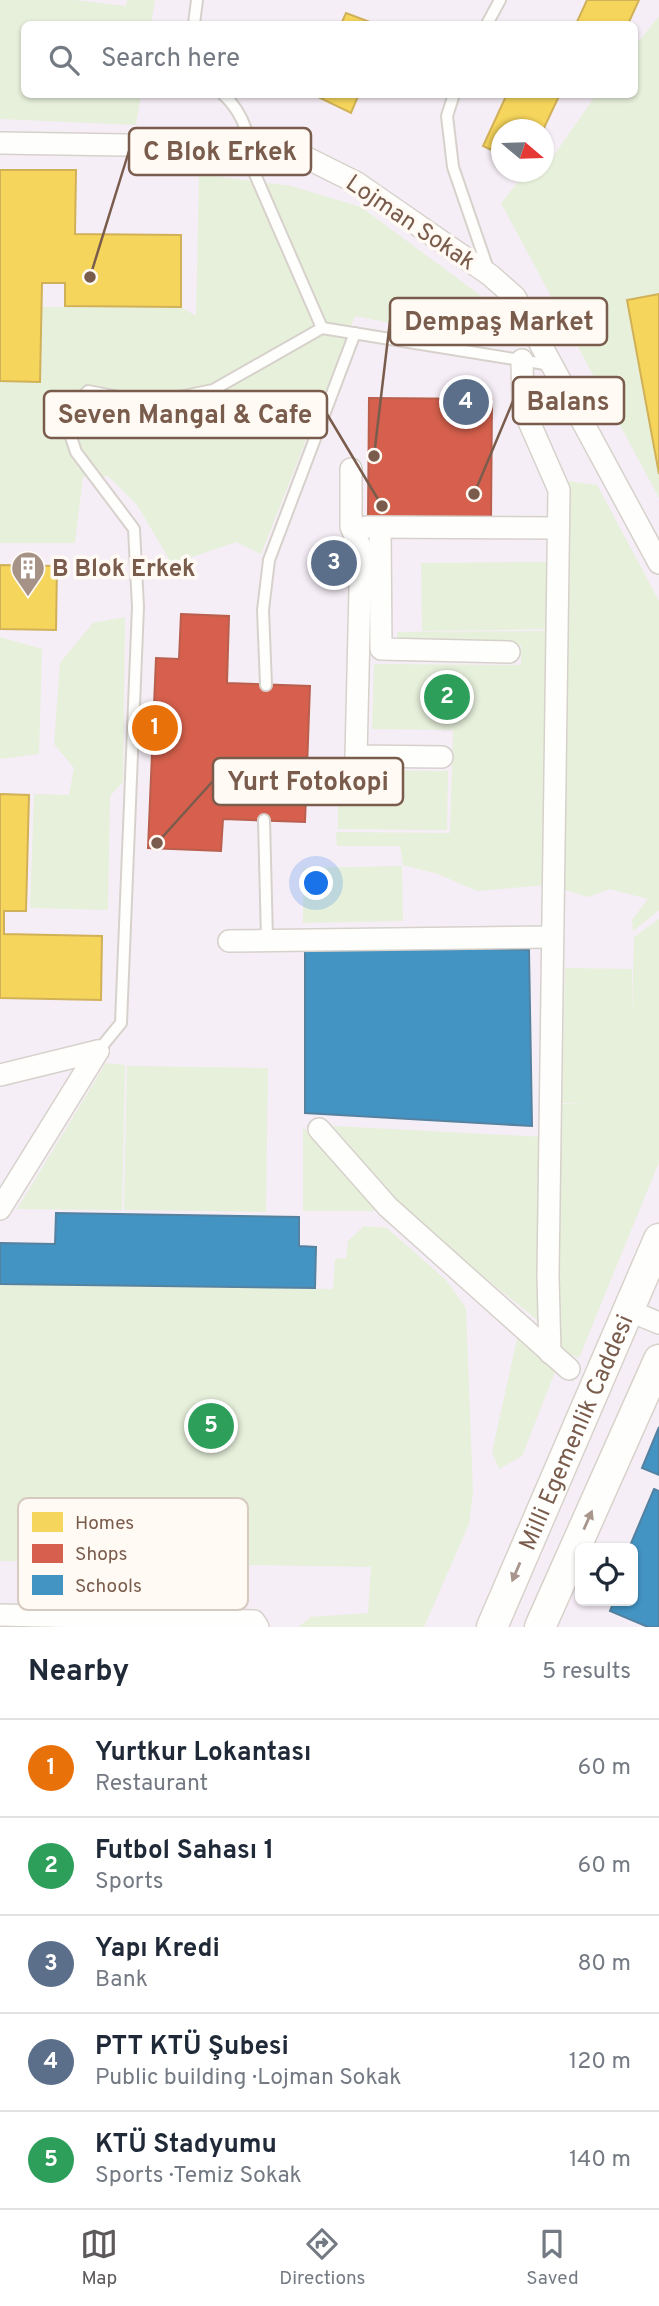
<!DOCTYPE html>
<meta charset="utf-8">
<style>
body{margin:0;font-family:Overpass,sans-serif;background:#f6f6f7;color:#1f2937}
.controls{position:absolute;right:21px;bottom:21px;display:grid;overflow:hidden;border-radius:10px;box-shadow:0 2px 5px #0004}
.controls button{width:63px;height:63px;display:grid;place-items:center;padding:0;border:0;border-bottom:2px solid #e0e1e3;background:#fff;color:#1f2937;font:35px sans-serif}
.compass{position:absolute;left:491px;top:119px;width:63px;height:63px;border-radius:50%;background:#fff;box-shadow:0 2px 5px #0004;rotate:109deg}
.you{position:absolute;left:317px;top:884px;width:24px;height:24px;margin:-18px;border:5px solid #fff;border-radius:50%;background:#1a73e8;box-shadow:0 0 0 10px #1a73e833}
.badge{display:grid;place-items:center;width:46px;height:46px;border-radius:50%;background:#5c585b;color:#fff;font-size:23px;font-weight:700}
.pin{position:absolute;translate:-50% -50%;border:4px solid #fff;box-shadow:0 2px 7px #0006}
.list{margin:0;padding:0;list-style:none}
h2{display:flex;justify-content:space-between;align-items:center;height:91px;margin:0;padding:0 28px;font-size:30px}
h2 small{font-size:23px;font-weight:400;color:#747a83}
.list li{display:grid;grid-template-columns:46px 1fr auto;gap:21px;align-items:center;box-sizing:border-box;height:98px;padding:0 28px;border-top:2px solid #e0e1e3}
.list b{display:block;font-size:26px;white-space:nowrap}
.list p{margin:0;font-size:23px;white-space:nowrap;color:#747a83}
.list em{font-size:23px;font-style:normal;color:#747a83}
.icon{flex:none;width:38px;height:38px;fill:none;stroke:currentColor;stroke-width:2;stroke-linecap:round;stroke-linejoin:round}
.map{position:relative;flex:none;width:659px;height:1627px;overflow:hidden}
.search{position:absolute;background:#fff;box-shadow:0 2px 5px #0004;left:21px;right:21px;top:21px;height:77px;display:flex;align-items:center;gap:18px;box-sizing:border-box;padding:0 24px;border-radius:10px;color:#747a83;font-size:26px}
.sheet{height:581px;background:#fff}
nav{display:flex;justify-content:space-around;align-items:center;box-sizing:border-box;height:98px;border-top:2px solid #e0e1e3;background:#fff;font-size:19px;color:#747a83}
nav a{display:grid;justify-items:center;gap:4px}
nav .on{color:#5c585b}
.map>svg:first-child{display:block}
.education{fill:#f6eef6;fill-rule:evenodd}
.green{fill:#e7f0db}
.homes{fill:#f6d55c;stroke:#d1b158;stroke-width:2}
.shops{fill:#d6604d;stroke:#ba5f4d;stroke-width:2}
.schools{fill:#4393c3;stroke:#5482a0;stroke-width:2}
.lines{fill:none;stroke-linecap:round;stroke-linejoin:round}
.lane-casing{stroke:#d7d1cb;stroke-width:14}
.street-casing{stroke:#d7d1cb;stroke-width:24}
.secondary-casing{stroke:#d9d2cb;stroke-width:33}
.lane{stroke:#fefefd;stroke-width:10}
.street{stroke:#fefefd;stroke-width:21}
.secondary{stroke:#fefefd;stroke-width:30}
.oneway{fill:#a8958b}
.labels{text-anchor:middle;stroke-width:7;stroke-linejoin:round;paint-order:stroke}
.street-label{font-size:24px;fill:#7a5c4d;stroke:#fffaf3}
.poi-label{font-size:24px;font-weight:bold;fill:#7a5c4d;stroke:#fffaf3;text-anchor:start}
.key{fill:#fffaf3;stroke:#d7cbc1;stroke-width:2}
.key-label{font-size:19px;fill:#7a5c4d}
.leader{fill:none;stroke:#7a5c4d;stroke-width:2.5}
.callout-dot{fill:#7a5c4d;stroke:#fffaf3;stroke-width:2.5}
.callout{fill:#fffaf3;stroke:#7a5c4d;stroke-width:2.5}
.callout-label{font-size:26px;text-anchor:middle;font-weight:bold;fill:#7a5c4d}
</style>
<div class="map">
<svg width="659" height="1627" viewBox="0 0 659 1627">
<rect width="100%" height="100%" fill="#f9f5f0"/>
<!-- education -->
<path class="education" d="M0,0H659V1627H0ZM24,24H634V94H24ZM502,130H544V172H502ZM580,1548H633V1601H580Z"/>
<!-- green -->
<g class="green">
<path d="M0,0H74L126,6L127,0H155L151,24H24V94L141,95L136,125L0,119Z"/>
<path d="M659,16V498L501,203L522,177L538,178L596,95L634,94L635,46Z"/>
<path d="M199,174L291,186L361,207L492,304L502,327L452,335L355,316L261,554L236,542L172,564L137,505L108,476L83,477L75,543H0V381L40,382L41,307H181L196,316Z"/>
<path d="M561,480L597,485L659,601V910L633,931L632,920L648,899L610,889L588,897L555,887Z"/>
<path d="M554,562V629L422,631L421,563Z"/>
<path d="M125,617L123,782L110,796L108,910L30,908L34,794L69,795L74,768L54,744L60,663L93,623Z"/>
<path d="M554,631L547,885L477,891L438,874L403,865L400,846H337L336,832L450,833L453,730L372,729L374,664L521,665V645L398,644L397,632Z"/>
<path d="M0,637L42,649L39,754L0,759Z"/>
<path d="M338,770L448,771L447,830L338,829Z"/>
<path d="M402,866L403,921L303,923V868Z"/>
<path d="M659,919V1162L579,1358L555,1348L562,1104H586L562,1103L565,968L632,969V1018L634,937Z"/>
<path d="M106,1063L125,1065L122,1210L17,1209Z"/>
<path d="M127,1066L268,1068L266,1212L124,1210Z"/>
<path d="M333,1126L545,1137L541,1323L405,1213Z"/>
<path d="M303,1127L382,1211H303Z"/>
<path d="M364,1226L387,1228L446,1280L466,1308L473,1492L469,1524L424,1627H298L311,1617L368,1613L371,1567L0,1561V1284L333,1289L335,1259L346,1258L348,1241Z"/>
<path d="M517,1339L555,1372L522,1456L499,1469L492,1452Z"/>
</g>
<!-- homes -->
<g class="homes">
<path d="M587,0H639L628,24H576Z"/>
<path d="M346,13L375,24H341Z"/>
<path d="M312,94H359L351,113Z"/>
<path d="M507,94H560L543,130H502V155L483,146Z"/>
<path d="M0,170H76L75,234L181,235V307L65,306V283H42L40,382L0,381Z"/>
<path d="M659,294V474L627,300Z"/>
<path d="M0,565L57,566L56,630L0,629Z"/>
<path d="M0,794L29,795L26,911H4V934L102,936L101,1000L0,998Z"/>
</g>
<!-- shops -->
<g class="shops">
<path d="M369,398L492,399L491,520L368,519Z"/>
<path d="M328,542H340V554L327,553Z"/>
<path d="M327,557L340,558V569H327Z"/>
<path d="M181,614L229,616L227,683L310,686L305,822L223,819L221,851L148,848L156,658L179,659Z"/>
</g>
<!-- schools -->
<g class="schools">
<path d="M305,943L529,950L532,1126L305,1113Z"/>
<path d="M56,1213L299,1217V1246L316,1247L315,1288L0,1284V1243L55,1244Z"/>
<path d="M659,1427V1475L642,1468Z"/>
<path d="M654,1489L659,1491V1627H648L610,1611L614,1601H633V1548H629Z"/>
</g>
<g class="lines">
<!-- lane casing -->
<g class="lane-casing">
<g id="lane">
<path d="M194,24L197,0"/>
<path d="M487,24L500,0"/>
<path d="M223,94C246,115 251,142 254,172L322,328"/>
<path d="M454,94L447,116L453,167L488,269"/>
<path d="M266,685L263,610L269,560L355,333"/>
<path d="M264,820L267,939"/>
<path d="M98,1051L121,1023L138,607L134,529L76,452L64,416L88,391L150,403L213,390L322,328L551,365"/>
</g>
</g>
<!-- street casing -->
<g class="street-casing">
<g id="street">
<path d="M0,143L251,147L309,159L357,183L490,275L515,297L659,563"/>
<path d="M522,360L523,408L559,490L548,1276L550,1353"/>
<path d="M351,469V527L361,548L356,756L442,757"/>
<path d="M366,527L557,528"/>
<path d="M380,528L381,649L509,652"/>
<path d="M229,941L552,937"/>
<path d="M0,1075L98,1051"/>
<path d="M319,1129L388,1207L569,1369"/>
<path d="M0,1209L98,1051"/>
<path d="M630,1311L659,1323"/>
<path d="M0,1615L254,1621L258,1627"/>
</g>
</g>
<!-- secondary casing -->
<g class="secondary-casing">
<g id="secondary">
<path id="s1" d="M492,1627L659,1239"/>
<path d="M540,1627L659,1360"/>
</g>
</g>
<!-- lane -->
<use href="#lane" class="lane"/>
<!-- street -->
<use href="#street" class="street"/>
<!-- secondary -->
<use href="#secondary" class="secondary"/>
</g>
<!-- one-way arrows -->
<defs><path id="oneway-solid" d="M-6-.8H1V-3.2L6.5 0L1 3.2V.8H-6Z" transform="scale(1.75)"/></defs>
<g class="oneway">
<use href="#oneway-solid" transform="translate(588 1520) rotate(-66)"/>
<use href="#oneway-solid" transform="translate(516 1572) rotate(113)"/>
</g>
<!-- icons -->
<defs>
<g id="building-pin" transform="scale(1.75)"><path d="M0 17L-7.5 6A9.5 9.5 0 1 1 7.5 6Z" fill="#a69286" stroke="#fffaf3"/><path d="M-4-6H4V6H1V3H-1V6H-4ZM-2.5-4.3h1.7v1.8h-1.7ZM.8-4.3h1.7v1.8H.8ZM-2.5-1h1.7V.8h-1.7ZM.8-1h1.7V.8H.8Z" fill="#fff"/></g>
</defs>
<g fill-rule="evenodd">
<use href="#building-pin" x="28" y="568"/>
</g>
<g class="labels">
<!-- street labels -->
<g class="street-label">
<text transform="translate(411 222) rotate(34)" y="8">Lojman Sokak</text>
<text dy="8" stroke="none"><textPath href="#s1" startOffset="212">Milli Egemenlik Caddesi</textPath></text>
</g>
<!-- poi labels -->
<g class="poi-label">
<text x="52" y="576">B Blok Erkek</text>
</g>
</g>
<!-- legend -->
<rect x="18" y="1498" width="230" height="112" rx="10" class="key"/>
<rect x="32" y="1512" width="31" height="20" fill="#f6d55c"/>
<rect x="32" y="1544" width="31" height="19" fill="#d6604d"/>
<rect x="32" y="1575" width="31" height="20" fill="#4393c3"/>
<g class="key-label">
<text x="75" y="1529">Homes</text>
<text x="75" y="1560">Shops</text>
<text x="75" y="1592">Schools</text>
</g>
<!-- callouts -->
<path class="leader" d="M90 277L129 151M374 456L390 321M474 494L513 401M382 506L327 414M157 843L213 781"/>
<g class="callout-dot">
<circle cx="90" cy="277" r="7"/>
<circle cx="374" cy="456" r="7"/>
<circle cx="474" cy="494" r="7"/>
<circle cx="382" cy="506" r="7"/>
<circle cx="157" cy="843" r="7"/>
</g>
<g class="callout">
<rect x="129" y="128" width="182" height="47" rx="7"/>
<rect x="390" y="298" width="217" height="47" rx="7"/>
<rect x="513" y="377" width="111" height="47" rx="7"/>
<rect x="44" y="391" width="283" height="47" rx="7"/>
<rect x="213" y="758" width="190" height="47" rx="7"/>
</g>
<g class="callout-label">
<text x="220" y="160">C Blok Erkek</text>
<text x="499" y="330">Dempaş Market</text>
<text x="568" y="410">Balans</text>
<text x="185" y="423">Seven Mangal &amp; Cafe</text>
<text x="308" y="790">Yurt Fotokopi</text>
</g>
</svg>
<div class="controls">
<button><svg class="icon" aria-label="locate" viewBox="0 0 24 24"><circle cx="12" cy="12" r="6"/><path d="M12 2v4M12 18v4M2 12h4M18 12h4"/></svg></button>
</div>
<svg class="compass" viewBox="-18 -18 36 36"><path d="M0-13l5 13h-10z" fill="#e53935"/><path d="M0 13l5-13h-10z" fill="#747a83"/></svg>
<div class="you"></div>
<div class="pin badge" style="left:155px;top:728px;background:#e8710a">1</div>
<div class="pin badge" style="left:447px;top:697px;background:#2e9e5b">2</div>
<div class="pin badge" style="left:334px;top:563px;background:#5c6f8a">3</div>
<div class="pin badge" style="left:466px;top:402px;background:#5c6f8a">4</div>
<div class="pin badge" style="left:211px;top:1426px;background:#2e9e5b">5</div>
<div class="search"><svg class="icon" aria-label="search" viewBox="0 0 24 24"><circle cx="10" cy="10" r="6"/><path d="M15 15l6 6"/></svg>Search here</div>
</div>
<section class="sheet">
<h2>Nearby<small>5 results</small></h2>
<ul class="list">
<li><span class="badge" style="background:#e8710a">1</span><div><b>Yurtkur Lokantası</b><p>Restaurant</p></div><em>60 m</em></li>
<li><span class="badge" style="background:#2e9e5b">2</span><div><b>Futbol Sahası 1</b><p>Sports</p></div><em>60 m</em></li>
<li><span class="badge" style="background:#5c6f8a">3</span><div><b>Yapı Kredi</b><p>Bank</p></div><em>80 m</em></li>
<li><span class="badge" style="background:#5c6f8a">4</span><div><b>PTT KTÜ Şubesi</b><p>Public building · Lojman Sokak</p></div><em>120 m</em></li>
<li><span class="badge" style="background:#2e9e5b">5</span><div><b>KTÜ Stadyumu</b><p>Sports · Temiz Sokak</p></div><em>140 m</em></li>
</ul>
</section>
<nav>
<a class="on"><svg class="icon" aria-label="map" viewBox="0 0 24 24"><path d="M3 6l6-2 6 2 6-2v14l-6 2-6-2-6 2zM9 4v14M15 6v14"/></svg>Map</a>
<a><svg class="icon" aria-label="directions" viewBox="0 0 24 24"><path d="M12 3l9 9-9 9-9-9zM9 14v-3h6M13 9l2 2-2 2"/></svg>Directions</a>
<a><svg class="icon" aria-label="saved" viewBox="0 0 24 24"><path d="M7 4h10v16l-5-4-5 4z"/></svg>Saved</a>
</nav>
